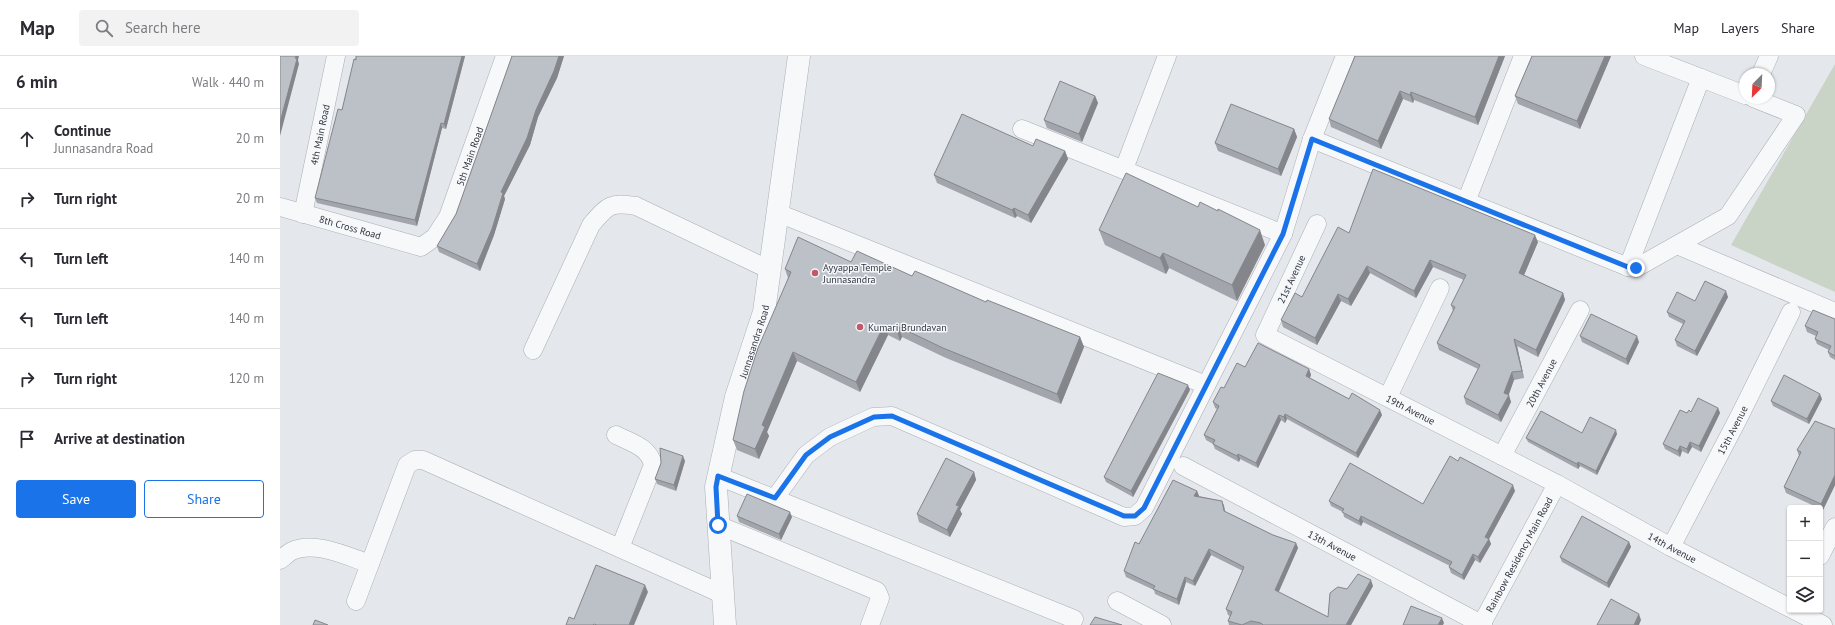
<!DOCTYPE html>
<meta charset="utf-8">
<style>
body{margin:0;font-family:"PT Sans",sans-serif;background:#f2f2f3;color:#2b2b33}
.controls{position:absolute;right:12px;bottom:12px;display:grid;overflow:hidden;border-radius:4px;box-shadow:0 1px 3px #0004}
.controls button{width:36px;height:36px;display:grid;place-items:center;padding:0;border:0;border-bottom:1px solid #e1e1e2;background:#fff;color:#2b2b33;font:20px sans-serif}
.compass{position:absolute;left:1459px;top:12px;width:36px;height:36px;border-radius:50%;background:#fff;box-shadow:0 1px 3px #0004;rotate:204deg}
.stop{position:absolute;width:12px;height:12px;margin:-9px;border:3px solid #1a73e8;border-radius:50%;background:#fff}
.stop.end{background:#1a73e8;border-color:#fff;box-shadow:0 1px 4px #0008}
.list{margin:0;padding:0;list-style:none}
h2{display:flex;justify-content:space-between;align-items:center;height:52px;margin:0;padding:0 16px;font-size:17px}
h2 small{font-size:13px;font-weight:400;color:#7c7c81}
.list li{display:grid;grid-template-columns:26px 1fr auto;gap:12px;align-items:center;box-sizing:border-box;height:60px;padding:0 16px;border-top:1px solid #e1e1e2}
.list b{display:block;font-size:15px;white-space:nowrap}
.list p{margin:0;font-size:13px;white-space:nowrap;color:#7c7c81}
.list em{font-size:13px;font-style:normal;color:#7c7c81}
.actions{display:flex;gap:8px;padding:12px 16px}
.actions a{flex:1;padding:9px 0;border:1px solid #1a73e8;border-radius:4px;text-align:center;font-size:14px;color:#1a73e8}
.actions .main{background:#1a73e8;color:#fff}
.icon{flex:none;width:22px;height:22px;fill:none;stroke:currentColor;stroke-width:2;stroke-linecap:round;stroke-linejoin:round}
.map{position:relative;flex:none;width:1555px;height:569px;overflow:hidden}
header{display:flex;align-items:center;gap:24px;box-sizing:border-box;height:56px;padding:0 20px;background:#fff;border-bottom:1px solid #e1e1e2}
header strong{font-size:19px}
nav{display:flex;gap:22px;margin-inline-start:auto;font-size:14px}
.search{width:280px;height:36px;background:#f2f2f3;display:flex;align-items:center;gap:10px;box-sizing:border-box;padding:0 14px;border-radius:4px;color:#7c7c81;font-size:15px}
main{display:flex}
aside{flex:1;background:#fff}
.map>svg:first-child{display:block}
.green{fill:#cad4c6}
.lines{fill:none;stroke-linecap:round;stroke-linejoin:round}
.minor-casing{stroke:#aaaeb5;stroke-width:19}
.tertiary-casing{stroke:#aaaeb5;stroke-width:23}
.minor{stroke:#f7f8f9;stroke-width:18}
.tertiary{stroke:#f7f8f9;stroke-width:22}
.wall{fill:#a2a5ab}
.shaded-wall{fill:#84868b}
.building{fill:#bcc0c7;stroke:#84868b}
.route{stroke:#1a73e8;stroke-width:5}
.poi-dot{fill:#c1586b;stroke:#f4f6f8;stroke-width:1.5}
.labels{text-anchor:middle;stroke-width:3;stroke-linejoin:round;paint-order:stroke}
.street-label{font-size:10px;fill:#2e3541;stroke:#f4f6f8}
.poi-label{font-size:10px;fill:#2e3541;stroke:#f4f6f8;text-anchor:start}
</style>
<header>
<strong>Map</strong>
<div class="search"><svg class="icon" aria-label="search" viewBox="0 0 24 24"><circle cx="10" cy="10" r="6"/><path d="M15 15l6 6"/></svg>Search here</div>
<nav><a>Map</a><a>Layers</a><a>Share</a></nav>
</header>
<main>
<aside>
<h2>6 min<small>Walk · 440 m</small></h2>
<ul class="list">
<li><svg class="icon" aria-label="ahead" viewBox="0 0 24 24"><path d="M12 20V5M6 11l6-6 6 6"/></svg><div><b>Continue</b><p>Junnasandra Road</p></div><em>20 m</em></li>
<li><svg class="icon" aria-label="right" viewBox="0 0 24 24"><path d="M7 20v-9h11M14 6l5 5-5 5"/></svg><div><b>Turn right</b></div><em>20 m</em></li>
<li><svg class="icon" aria-label="left" viewBox="0 0 24 24"><path d="M17 20v-9H6M10 6l-5 5 5 5"/></svg><div><b>Turn left</b></div><em>140 m</em></li>
<li><svg class="icon" aria-label="left" viewBox="0 0 24 24"><path d="M17 20v-9H6M10 6l-5 5 5 5"/></svg><div><b>Turn left</b></div><em>140 m</em></li>
<li><svg class="icon" aria-label="right" viewBox="0 0 24 24"><path d="M7 20v-9h11M14 6l5 5-5 5"/></svg><div><b>Turn right</b></div><em>120 m</em></li>
<li><svg class="icon" aria-label="arrive" viewBox="0 0 24 24"><path d="M6 21V4h12l-3 4 3 4H6"/></svg><div><b>Arrive at destination</b></div></li>
</ul>
<div class="actions"><a class="main">Save</a><a>Share</a></div>
</aside>
<div class="map">
<svg width="1555" height="569" viewBox="0 0 1555 569">
<rect width="100%" height="100%" fill="#e4e7eb"/>
<!-- green -->
<path class="green" d="M1555,8V236L1451,189Z"/>
<g class="lines">
<!-- minor casing -->
<g class="minor-casing">
<g id="minor">
<path d="M1364,0L1465,39"/>
<path d="M1481,18L1489,0"/>
<path d="M742,73L1003,178"/>
<path d="M1032,83L1348,211L1356,212L1448,160L1516,59L1473,42"/>
<path d="M844,113L887,0"/>
<path d="M1186,146L1243,0"/>
<path id="s1" d="M0,151L141,191L155,181L168,161L225,0"/>
<path d="M498,157L926,329"/>
<path id="s2" d="M23,158L56,0"/>
<path id="s3" d="M1037,168L985,279L1277,428L1391,491L1510,552"/>
<path d="M1397,189L1555,256"/>
<path d="M1348,211L1421,22"/>
<path d="M253,294L311,169C328,149 330,146 356,150L490,214"/>
<path d="M1108,341L1160,232"/>
<path d="M336,379C352,387 369,391 373,409L340,492"/>
<path id="s4" d="M1222,400L1300,254"/>
<path id="s5" d="M903,410L1203,569"/>
<path d="M438,420L794,563"/>
<path d="M495,442L526,399L550,381L593,361L612,360L844,461L855,460L864,452L1003,178L1032,83L1065,0"/>
<path d="M438,469L597,535L600,542L590,569"/>
<path id="s6" d="M1391,491L1459,361L1511,256"/>
<path d="M1540,500L1555,471"/>
<path d="M0,504C4,501 8,497 12,495C34,484 69,501 90,508"/>
<path d="M76,545L127,409L135,404H143L442,538"/>
<path d="M837,545L882,569"/>
<path d="M1514,554L1543,569"/>
<path id="s7" d="M1201,569L1277,428"/>
</g>
</g>
<!-- tertiary casing -->
<g class="tertiary-casing">
<g id="tertiary">
<path id="s8" d="M445,569L436,431L456,341L484,256L519,0"/>
</g>
</g>
<!-- minor -->
<use href="#minor" class="minor"/>
<!-- tertiary -->
<use href="#tertiary" class="tertiary"/>
</g>
<!-- wall -->
<g class="wall">
<path d="M76,0H185L166,73L162,72L137,170L37,147L35,142L62,54Z"/>
<path d="M232,0H284L277,22L258,61L250,89L224,140L225,143L214,179L200,215L159,196L157,190L176,158Z"/>
<path d="M1075,0H1225L1198,69L1134,44L1133,47L1123,43L1101,93L1051,71L1049,63Z"/>
<path d="M1252,0H1331L1300,73L1238,48L1235,40Z"/>
<path d="M815,40L818,47L802,86L767,72L764,64Z"/>
<path d="M1014,73L1017,81L1001,120L938,95L935,87Z"/>
<path d="M753,90L785,95L788,103L751,167L737,160L735,162L657,127L654,119Z"/>
<path d="M819,174L985,189L957,245L889,212L886,218L825,189Z"/>
<path d="M1069,177L1258,186L1244,219L1283,237L1285,244L1258,301L1237,290L1244,322L1234,324L1228,339L1231,346L1221,366L1186,348L1184,341L1198,313L1159,294L1157,287L1173,255L1171,249L1184,224L1153,211L1136,242L1090,217L1071,250L1061,245L1037,289L1003,271L1001,264L1022,241Z"/>
<path d="M571,206L632,220L706,246L800,281L804,291L781,348L666,302L622,281L620,285L608,279L580,336L517,305L487,376L489,380L479,403L457,394L453,384L508,222L505,213Z"/>
<path d="M1448,241L1417,300L1397,290L1395,284L1403,268L1389,261L1387,256L1415,245Z"/>
<path d="M1555,263V304L1550,301L1548,296L1549,294L1537,288L1535,283L1536,280L1527,276L1525,270Z"/>
<path d="M1300,280L1359,286L1348,309L1302,286Z"/>
<path d="M965,311L1029,313L1031,319L1030,322L1069,343L1102,359L1078,402L1007,363L1005,367L1001,364L978,412L960,403L959,406L935,393L933,388L926,384L924,379L937,353L935,352L933,346L944,332Z"/>
<path d="M910,334L853,441L826,426L824,421Z"/>
<path d="M1542,343L1529,368L1493,350L1491,345Z"/>
<path d="M1438,352L1440,357L1421,396L1412,391L1408,398L1402,395L1400,401L1385,393L1383,388L1407,357L1411,356Z"/>
<path d="M1555,373V429L1543,454L1506,437L1504,431L1519,400L1517,394Z"/>
<path d="M1302,377L1337,378L1317,419L1300,410L1298,413L1248,386L1246,382Z"/>
<path d="M405,405L396,435L377,428L375,423L381,407Z"/>
<path d="M694,416L696,424L680,454L682,458L670,481L639,466L637,458Z"/>
<path d="M917,435L919,440L942,445L944,450L945,456L993,479L1016,487L1018,492L998,536L1048,561L1067,533L1093,530L1071,569H949L948,565L950,560L948,559L946,553L963,515L931,499L915,530L906,526L899,549L875,538L874,534L846,521L844,515L859,488Z"/>
<path d="M1235,435L1209,483L1211,488L1200,507L1195,504L1184,524L1171,517L1169,511L1170,510L1083,466L1081,470L1064,461L1063,456L1051,450L1049,445L1143,448Z"/>
<path d="M457,460L512,461L501,484L459,466Z"/>
<path d="M1349,486L1351,491L1329,532L1282,506L1280,501Z"/>
</g>
<!-- shaded-wall -->
<g class="shaded-wall">
<path d="M16,0H19L18,4L19,8L0,80V66Z"/>
<path d="M182,0H185L166,73L164,68Z"/>
<path d="M279,0H284L277,22L258,61L250,89L224,140L225,143L214,179L200,215L197,208L221,136Z"/>
<path d="M1219,0H1225L1198,69L1195,61Z"/>
<path d="M1325,0H1331L1300,73L1297,65Z"/>
<path d="M1120,35L1123,43L1101,93L1098,85Z"/>
<path d="M1131,36L1134,44L1133,47L1130,39Z"/>
<path d="M815,40L818,47L802,86L799,78Z"/>
<path d="M161,67L162,72L137,170L135,164Z"/>
<path d="M1014,73L1017,81L1001,120L998,113Z"/>
<path d="M785,95L788,103L751,167L748,159Z"/>
<path d="M734,152L737,160L735,162L732,154Z"/>
<path d="M980,174L985,189L957,245L952,229Z"/>
<path d="M1255,179L1258,186L1242,224L1239,217Z"/>
<path d="M883,197L889,212L886,218L880,202Z"/>
<path d="M1150,204L1153,211L1136,242L1134,235Z"/>
<path d="M1087,210L1090,217L1071,250L1068,243Z"/>
<path d="M1446,235L1448,241L1417,300L1415,295Z"/>
<path d="M1283,237L1285,244L1258,301L1256,294Z"/>
<path d="M1058,238L1061,245L1037,289L1035,282Z"/>
<path d="M604,269L608,279L580,336L576,326Z"/>
<path d="M619,271L622,281L620,285L617,275Z"/>
<path d="M1357,280L1359,286L1348,309L1346,303Z"/>
<path d="M800,281L804,291L781,348L777,338Z"/>
<path d="M1234,283L1237,290L1244,322L1242,315Z"/>
<path d="M513,296L517,305L487,376L489,380L479,403L475,393L482,369Z"/>
<path d="M1029,313L1031,319L1028,325L1026,320Z"/>
<path d="M1232,316L1234,324L1228,341L1229,339L1231,346L1221,366L1218,359L1224,337Z"/>
<path d="M908,329L910,334L853,441L851,435Z"/>
<path d="M1540,338L1542,343L1529,368L1527,363Z"/>
<path d="M1438,352L1440,357L1421,396L1419,390Z"/>
<path d="M1100,354L1102,359L1078,402L1076,397Z"/>
<path d="M1005,358L1007,363L1005,367L1004,361Z"/>
<path d="M999,359L1001,364L978,412L976,407Z"/>
<path d="M1336,374L1337,378L1317,419L1316,415Z"/>
<path d="M1410,386L1412,391L1408,398L1407,393Z"/>
<path d="M1400,390L1402,395L1400,401L1398,395Z"/>
<path d="M958,398L960,403L959,406L957,400Z"/>
<path d="M403,400L405,405L396,435L394,429Z"/>
<path d="M1298,406L1300,410L1298,413L1297,408Z"/>
<path d="M694,416L696,424L680,454L682,458L670,481L667,474L676,449Z"/>
<path d="M1555,419V429L1543,454L1541,448Z"/>
<path d="M1233,429L1235,435L1209,483L1211,488L1200,507L1198,501L1205,481Z"/>
<path d="M917,435L919,440L916,445L914,440Z"/>
<path d="M942,445L944,450L946,461L944,455Z"/>
<path d="M510,456L512,461L501,484L499,478Z"/>
<path d="M1081,460L1083,466L1081,470L1079,465Z"/>
<path d="M1349,486L1351,491L1329,532L1327,527Z"/>
<path d="M1016,487L1018,492L997,540L995,534Z"/>
<path d="M929,493L931,499L915,530L913,525Z"/>
<path d="M1193,498L1195,504L1184,524L1182,519Z"/>
<path d="M905,521L906,526L899,549L897,543Z"/>
<path d="M1091,524L1093,530L1071,569H1066Z"/>
<path d="M365,529L368,536L354,569H349Z"/>
<path d="M1359,558L1361,564L1359,569H1354Z"/>
<path d="M1162,562L1164,567L1163,569H1158Z"/>
</g>
<!-- building -->
<g class="building">
<path d="M0,0H16L15,2L17,3L0,66Z"/>
<path d="M76,0H182L164,68L161,67L135,164L35,142L58,53L62,54L74,3L76,4Z"/>
<path d="M232,0H279L274,15L256,54L247,82L221,136L223,137L212,173L197,208L157,190L176,158Z"/>
<path d="M1075,0H1219L1195,61L1131,36L1130,39L1120,35L1098,85L1049,63Z"/>
<path d="M1252,0H1325L1297,65L1235,40Z"/>
<path d="M780,25L815,40L799,78L764,64Z"/>
<path d="M951,48L1014,73L998,113L935,87Z"/>
<path d="M682,58L753,90L756,83L785,95L748,159L734,152L732,154L654,119Z"/>
<path d="M1093,113L1255,179L1239,217L1283,237L1256,294L1234,283L1242,315L1232,316L1224,337L1229,339L1218,359L1184,341L1200,309L1157,287L1175,251L1171,249L1186,219L1150,204L1134,235L1087,210L1068,243L1058,238L1035,282L1001,264L1015,237L1022,241L1058,171L1069,177Z"/>
<path d="M846,117L918,151L920,146L938,155V153L980,174L952,229L883,197L880,202L819,174Z"/>
<path d="M518,181L571,206L577,195L632,220L635,215L706,246L707,244L800,281L777,338L663,292L619,271L617,275L604,269L576,326L513,296L482,369L485,371L475,393L453,384L464,335L478,292L511,216L505,213Z"/>
<path d="M1425,225L1446,235L1415,295L1395,284L1405,265L1387,256L1397,236L1415,245Z"/>
<path d="M1533,254L1555,263V300L1548,296L1551,290L1535,283L1538,276L1525,270Z"/>
<path d="M1311,258L1357,280L1346,303L1300,280Z"/>
<path d="M978,287L1029,313L1026,320L1069,343L1072,337L1100,354L1076,397L1005,358L1004,361L999,359L976,407L958,398L957,400L933,388L935,384L924,379L939,350L933,346L941,331L944,332L957,307L965,311Z"/>
<path d="M878,317L908,329L851,435L824,421Z"/>
<path d="M1504,319L1540,338L1527,363L1491,345Z"/>
<path d="M1418,342L1438,352L1419,390L1410,386L1407,393L1400,390L1398,395L1383,388L1400,354L1407,357L1409,354L1411,356Z"/>
<path d="M1261,355L1302,377L1310,361L1336,374L1316,415L1298,406L1297,408L1246,382Z"/>
<path d="M1535,365L1555,373V419L1541,448L1504,431L1521,396L1517,394Z"/>
<path d="M380,392L403,400L394,429L375,423L381,407Z"/>
<path d="M1170,400L1178,405L1180,401L1233,429L1205,481L1209,483L1198,501L1193,498L1182,519L1169,511L1172,506L1081,460L1079,465L1062,456L1064,453L1049,445L1070,407L1143,448Z"/>
<path d="M666,402L694,416L676,449L679,450L667,474L637,458Z"/>
<path d="M893,424L917,435L914,440L942,445L944,455L993,479L1016,487L995,534L1048,561L1050,537L1055,533L1058,531L1067,533L1078,518L1091,524L1066,569H983L981,567L971,565L962,569L948,565L952,556L946,553L964,511L929,493L913,525L905,521L897,543L873,533L875,530L844,515L855,486L859,488Z"/>
<path d="M467,438L510,456L499,478L457,460Z"/>
<path d="M1302,460L1349,486L1327,527L1280,501Z"/>
<path d="M316,509L365,529L349,569H317L314,568L313,569H286L289,561L294,563Z"/>
<path d="M1331,543L1359,558L1354,569H1317Z"/>
<path d="M1131,550L1162,562L1158,569H1123Z"/>
<path d="M815,561L842,569H810Z"/>
<path d="M35,564L48,569H33Z"/>
</g>
<g class="lines">
<!-- route -->
<path class="route" d="M438,469L436,431L438,420L495,442L526,399L550,381L594,361L612,360L844,460H855L864,452L1003,178L1032,83L1348,211L1356,212"/>
</g>
<!-- markers -->
<g class="poi-dot">
<circle cx="535" cy="217" r="4"/>
<circle cx="580" cy="271" r="4"/>
</g>
<g class="labels">
<!-- street labels -->
<g class="street-label">
<text dy="4" stroke="none"><textPath href="#s2" startOffset="81">4th Main Road</textPath></text>
<text dy="4" stroke="none"><textPath href="#s1" startOffset="252">5th Main Road</textPath></text>
<text dy="4" stroke="none"><textPath href="#s1" startOffset="73">8th Cross Road</textPath></text>
<text transform="translate(1011 223) rotate(-65)" y="4">21st Avenue</text>
<text dy="4" stroke="none"><textPath href="#s8" startOffset="289">Junnasandra Road</textPath></text>
<text dy="4" stroke="none"><textPath href="#s4" startOffset="83">20th Avenue</textPath></text>
<text dy="4" stroke="none"><textPath href="#s3" startOffset="286">19th Avenue</textPath></text>
<text dy="4" stroke="none"><textPath href="#s6" startOffset="132">15th Avenue</textPath></text>
<text dy="4" stroke="none"><textPath href="#s5" startOffset="169">13th Avenue</textPath></text>
<text dy="4" stroke="none"><textPath href="#s3" startOffset="582">14th Avenue</textPath></text>
<text dy="4" stroke="none"><textPath href="#s7" startOffset="80">Rainbow Residency Main Road</textPath></text>
</g>
<!-- poi labels -->
<g class="poi-label">
<text x="543" y="215">Ayyappa Temple<tspan x="543" dy="12">Junnasandra</tspan></text>
<text x="588" y="275">Kumari Brundavan</text>
</g>
</g>
</svg>
<div class="controls">
<button>+</button>
<button>−</button>
<button><svg class="icon" aria-label="layers" viewBox="0 0 24 24"><path d="M12 4l9 5-9 5-9-5zM3 14l9 5 9-5"/></svg></button>
</div>
<svg class="compass" viewBox="-18 -18 36 36"><path d="M0-13l5 13h-10z" fill="#e53935"/><path d="M0 13l5-13h-10z" fill="#7c7c81"/></svg>
<div class="stop" style="left:438px;top:469px"></div>
<div class="stop end" style="left:1356px;top:212px"></div>
</div>
</main>
